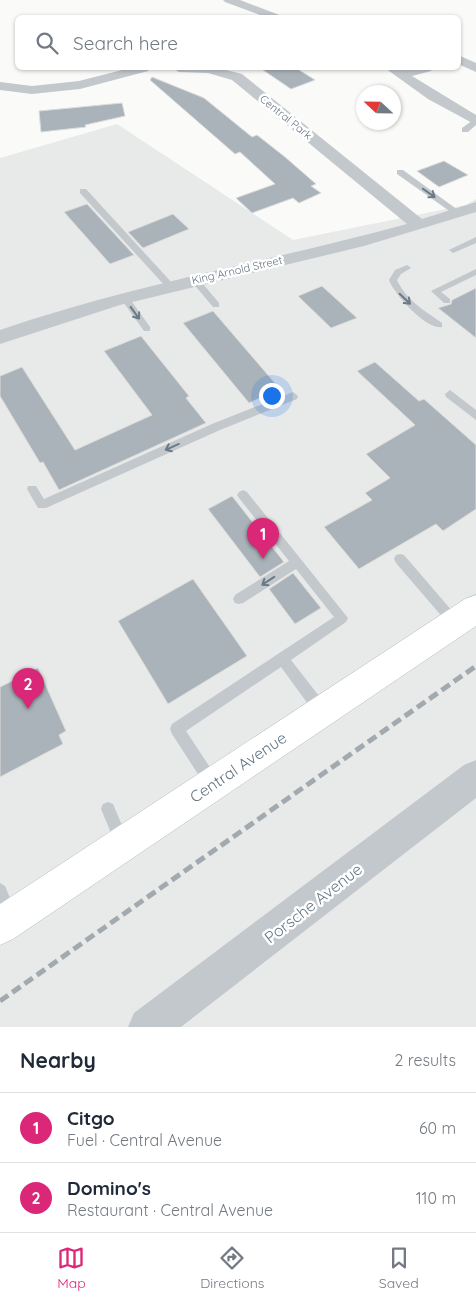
<!DOCTYPE html>
<meta charset="utf-8">
<style>
body{margin:0;font-family:Quicksand,sans-serif;background:#f2f2f3;color:#1f2937}
.compass{position:absolute;left:356px;top:85px;width:45px;height:45px;border-radius:50%;background:#fff;box-shadow:0 1px 4px #0004;rotate:292deg}
.you{position:absolute;left:271px;top:395px;width:18px;height:18px;margin:-12px;border:4px solid #fff;border-radius:50%;background:#1a73e8;box-shadow:0 0 0 8px #1a73e833}
.badge{display:grid;place-items:center;width:32px;height:32px;border-radius:50%;background:#db2777;color:#fff;font-size:16px;font-weight:700}
.pin{position:absolute;translate:-50% -41px;filter:drop-shadow(0 1px 2px #0008)}
.pin::after{content:'';position:absolute;top:26px;width:18px;height:15px;background:inherit;clip-path:polygon(0 0,100% 0,50% 100%)}
.list{margin:0;padding:0;list-style:none}
h2{display:flex;justify-content:space-between;align-items:center;height:65px;margin:0;padding:0 20px;font-size:21px}
h2 small{font-size:16px;font-weight:400;color:#747a83}
.list li{display:grid;grid-template-columns:32px 1fr auto;gap:15px;align-items:center;box-sizing:border-box;height:70px;padding:0 20px;border-top:1px solid #e0e1e3}
.list b{display:block;font-size:19px;white-space:nowrap}
.list p{margin:0;font-size:16px;white-space:nowrap;color:#747a83}
.list em{font-size:16px;font-style:normal;color:#747a83}
.icon{flex:none;width:28px;height:28px;fill:none;stroke:currentColor;stroke-width:2;stroke-linecap:round;stroke-linejoin:round}
.map{position:relative;flex:none;width:476px;height:1027px;overflow:hidden}
.search{position:absolute;background:#fff;box-shadow:0 1px 4px #0004;left:15px;right:15px;top:15px;height:55px;display:flex;align-items:center;gap:12px;box-sizing:border-box;padding:0 18px;border-radius:8px;color:#747a83;font-size:19px}
.sheet{height:205px;background:#fff}
nav{display:flex;justify-content:space-around;align-items:center;box-sizing:border-box;height:70px;border-top:1px solid #e0e1e3;background:#fff;font-size:14px;color:#747a83}
nav a{display:grid;justify-items:center;gap:2px}
nav .on{color:#db2777}
.map>svg:first-child{display:block}
.built{fill:#e8e9e9}
.building{fill:#aab3b9;stroke:#dcdcda}
.lines{fill:none;stroke-linecap:round;stroke-linejoin:round}
.primary-casing{stroke:#b5babe;stroke-width:1}
.service{fill:#c3c8cc;fill-rule:evenodd}
.minor{fill:#c3c8cc;fill-rule:evenodd}
.tertiary{fill:#c3c8cc;fill-rule:evenodd}
.primary{fill:#fff;fill-rule:evenodd}
.rail{stroke:#a2aab0;stroke-width:5;stroke-dasharray:10 5;stroke-linecap:butt}
.oneway{stroke:#6a7a87}
.labels{text-anchor:middle;stroke-width:5;stroke-linejoin:round;paint-order:stroke}
.far-street-label{font-size:11px;fill:#657683;stroke:#fff}
.near-street-label{font-size:16px;fill:#657683;stroke:#fff}
</style>
<div class="map">
<svg width="476" height="1027" viewBox="0 0 476 1027">
<rect width="100%" height="100%" fill="#fafaf8"/>
<!-- built -->
<path class="built" d="M117,124L293,240L466,205L476,199V1027H0V158Z"/>
<!-- building -->
<g class="building">
<path d="M260,68H296L315,80L291,89Z"/>
<path d="M152,77L204,98L252,137L257,135L285,157L316,184L311,186L321,193L299,203L293,198L252,213L236,198L275,184L240,152L235,154L150,80Z"/>
<path d="M122,103L125,116L85,125L86,127L41,132L39,111Z"/>
<path d="M444,161L468,175L439,187L417,171Z"/>
<path d="M87,204L134,255L110,264L64,212Z"/>
<path d="M173,214L189,229L143,248L128,232Z"/>
<path d="M322,286L357,318L331,328L298,296Z"/>
<path d="M476,288V338L438,308L451,304L452,300Z"/>
<path d="M213,311L280,389L249,403L183,323Z"/>
<path d="M141,336L189,396L186,398L206,423L59,490L43,462L40,463L0,396V376L22,367L75,450L152,415L104,351Z"/>
<path d="M375,362L419,401L424,399L476,445V509L443,531L436,524L359,569L324,527L372,500L365,493L390,478L366,454L415,425L357,371Z"/>
<path d="M232,496L284,562L260,577L208,509Z"/>
<path d="M293,573L321,608L295,624L269,589Z"/>
<path d="M193,579L247,656L168,704L118,621Z"/>
<path d="M38,668L66,731L59,735L63,744L0,777V687Z"/>
</g>
<g class="lines">
<!-- primary casing -->
<g class="primary-casing">
<path id="primary" d="M476,595V626L13,939L0,945V904L465,599Z"/>
</g>
<!-- service -->
<g class="service">
<path d="M473,120H476V125L468,132H462V128Z"/>
<path d="M397,170H403L462,213L455,215L397,174Z"/>
<path d="M80,189H86L173,284V288H167L80,193Z"/>
<path d="M476,237V243L453,253L449,250Z"/>
<path d="M407,265L411,268L401,274L397,280C406,300 425,311 442,323V327C426,330 394,294 389,280L395,270Z"/>
<path d="M476,269V275L441,292L450,299V303H444L431,291Z"/>
<path d="M195,277L198,278L219,303V307H213L192,282V278Z"/>
<path d="M124,294L127,295L150,327V331H144L121,299L120,297Z"/>
<path d="M450,390L476,410V420L446,397L445,394Z"/>
<path d="M293,392L298,396L297,399L220,430L46,508H38L27,489L28,486H36L44,499L212,424Z"/>
<path d="M243,490L247,492L348,618L346,622L291,660L326,705L328,710L326,715L321,717L316,715L281,667L186,731L217,778L219,783L217,788L212,790L207,788L172,734L170,729L172,724L334,617L296,569L243,603L239,604L235,603L233,599L235,595L289,561L239,498L237,495L239,492Z"/>
<path d="M400,554L404,555L459,619L461,623L459,627L455,629L451,627L396,563L394,559L396,555Z"/>
<path d="M108,802L113,804L129,842L127,847L122,849L117,847L101,809L103,804Z"/>
<path d="M0,883L5,886L17,915L14,920L9,923L4,920L0,912Z"/>
</g>
<!-- minor -->
<g class="minor">
<path d="M223,0H240L287,18H268L225,2Z"/>
<path d="M458,55L476,63V72L458,64Z"/>
<path d="M130,68H150L148,71L80,89L32,94L0,90V82L32,86L79,81Z"/>
<path d="M172,68H218L242,74L422,219L476,202V212L364,246L120,305L0,344V330C133,284 272,261 407,224L232,80L208,73L179,72Z"/>
<path d="M385,68H400L403,70L413,68H432L431,71L412,76L476,115V125L428,99Z"/>
</g>
<!-- tertiary -->
<path class="tertiary" d="M476,760V798L181,1027H128L134,1013L464,765Z"/>
<!-- primary -->
<use href="#primary" class="primary"/>
<!-- rail -->
<path class="rail" d="M0,1001L476,666"/>
</g>
<!-- one-way arrows -->
<defs><path id="oneway-shaft" d="M-6 0H5M1.5-3L5.5 0L1.5 3" fill="none" stroke-width="1.6" stroke-linecap="round" stroke-linejoin="round" transform="scale(1.25)"/></defs>
<g class="oneway">
<use href="#oneway-shaft" transform="translate(429 193) rotate(35)"/>
<use href="#oneway-shaft" transform="translate(405 299) rotate(44)"/>
<use href="#oneway-shaft" transform="translate(135 313) rotate(54)"/>
<use href="#oneway-shaft" transform="translate(172 447) rotate(156)"/>
<use href="#oneway-shaft" transform="translate(268 581) rotate(147)"/>
</g>
<g class="labels">
<!-- far-street labels -->
<g class="far-street-label">
<text transform="translate(286 117) rotate(39)" y="4">Central Park</text>
<text transform="translate(237 270) rotate(-13)" y="4">King Arnold Street</text>
</g>
<!-- near-street labels -->
<g class="near-street-label">
<text transform="translate(238 767) rotate(-34)" y="6">Central Avenue</text>
<text transform="translate(313 903) rotate(-38)" y="6">Porsche Avenue</text>
</g>
</g>
</svg>
<svg class="compass" viewBox="-18 -18 36 36"><path d="M0-13l5 13h-10z" fill="#e53935"/><path d="M0 13l5-13h-10z" fill="#747a83"/></svg>
<div class="you"></div>
<div class="pin badge" style="left:263px;top:559px">1</div>
<div class="pin badge" style="left:28px;top:709px">2</div>
<div class="search"><svg class="icon" aria-label="search" viewBox="0 0 24 24"><circle cx="10" cy="10" r="6"/><path d="M15 15l6 6"/></svg>Search here</div>
</div>
<section class="sheet">
<h2>Nearby<small>2 results</small></h2>
<ul class="list">
<li><span class="badge">1</span><div><b>Citgo</b><p>Fuel · Central Avenue</p></div><em>60 m</em></li>
<li><span class="badge">2</span><div><b>Domino's</b><p>Restaurant · Central Avenue</p></div><em>110 m</em></li>
</ul>
</section>
<nav>
<a class="on"><svg class="icon" aria-label="map" viewBox="0 0 24 24"><path d="M3 6l6-2 6 2 6-2v14l-6 2-6-2-6 2zM9 4v14M15 6v14"/></svg>Map</a>
<a><svg class="icon" aria-label="directions" viewBox="0 0 24 24"><path d="M12 3l9 9-9 9-9-9zM9 14v-3h6M13 9l2 2-2 2"/></svg>Directions</a>
<a><svg class="icon" aria-label="saved" viewBox="0 0 24 24"><path d="M7 4h10v16l-5-4-5 4z"/></svg>Saved</a>
</nav>
